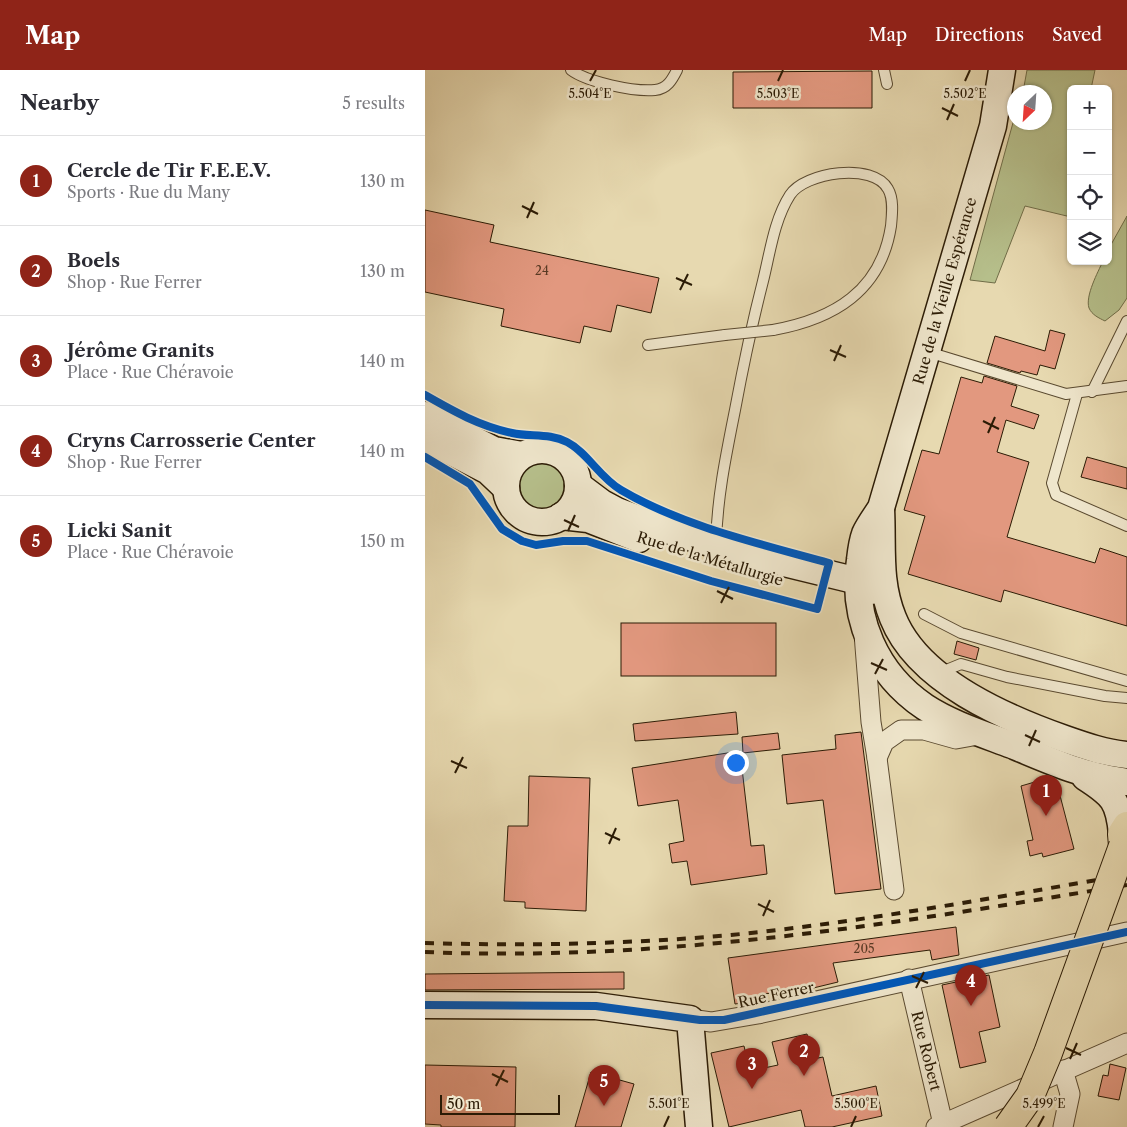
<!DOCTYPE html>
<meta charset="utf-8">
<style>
body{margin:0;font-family:"Libre Caslon Text",serif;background:#f2f2f3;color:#2b2b33}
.controls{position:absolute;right:15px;top:15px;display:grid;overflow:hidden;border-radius:8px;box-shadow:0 1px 4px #0004}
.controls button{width:45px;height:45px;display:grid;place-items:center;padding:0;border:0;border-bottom:1px solid #e1e1e2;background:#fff;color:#2b2b33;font:25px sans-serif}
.compass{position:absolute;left:582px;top:15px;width:45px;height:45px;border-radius:50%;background:#fff;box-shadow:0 1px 4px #0004;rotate:205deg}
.scale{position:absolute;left:15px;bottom:12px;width:120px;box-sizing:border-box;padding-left:5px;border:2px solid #2b1b05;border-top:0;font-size:14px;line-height:18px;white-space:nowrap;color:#2b1b05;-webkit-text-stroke:4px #efe6cc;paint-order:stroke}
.you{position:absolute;left:310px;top:692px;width:18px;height:18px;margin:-12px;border:4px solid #fff;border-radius:50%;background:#1a73e8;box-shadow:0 0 0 8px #1a73e833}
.badge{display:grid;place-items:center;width:32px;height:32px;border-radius:50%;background:#8f2418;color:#fff;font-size:16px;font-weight:700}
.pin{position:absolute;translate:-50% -41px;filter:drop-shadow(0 1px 2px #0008)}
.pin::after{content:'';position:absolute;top:26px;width:18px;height:15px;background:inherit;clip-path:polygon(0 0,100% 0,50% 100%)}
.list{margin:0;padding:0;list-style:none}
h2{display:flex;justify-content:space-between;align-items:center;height:65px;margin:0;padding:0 20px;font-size:21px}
h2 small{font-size:16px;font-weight:400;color:#7c7c81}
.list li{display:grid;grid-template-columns:32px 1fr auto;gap:15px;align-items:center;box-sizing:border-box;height:90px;padding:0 20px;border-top:1px solid #e1e1e2}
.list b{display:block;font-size:19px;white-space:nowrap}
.list p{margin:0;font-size:16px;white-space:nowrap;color:#7c7c81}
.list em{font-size:16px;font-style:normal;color:#7c7c81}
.icon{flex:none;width:28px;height:28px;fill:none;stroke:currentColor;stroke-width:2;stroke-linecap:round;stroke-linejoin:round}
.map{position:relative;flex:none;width:702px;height:1057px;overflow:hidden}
header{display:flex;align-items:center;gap:30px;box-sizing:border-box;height:70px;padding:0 25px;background:#8f2418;color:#fff}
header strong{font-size:24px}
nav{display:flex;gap:28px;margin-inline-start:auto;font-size:18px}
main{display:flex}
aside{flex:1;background:#fff}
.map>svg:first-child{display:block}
.green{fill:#b6bf8b;stroke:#706d48}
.building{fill:#e2987f;stroke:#2b1b05}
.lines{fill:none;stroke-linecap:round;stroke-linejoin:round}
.lane-casing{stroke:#5a4a30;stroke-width:12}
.street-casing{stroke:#5a4a30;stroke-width:21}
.secondary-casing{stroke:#2b1b05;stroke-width:29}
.primary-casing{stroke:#2b1b05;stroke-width:30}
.lane{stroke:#efe6cc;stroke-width:10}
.street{stroke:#efe6cc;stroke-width:19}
.secondary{stroke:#efe6cc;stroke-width:26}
.primary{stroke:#e7d9b0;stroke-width:28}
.rail{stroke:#2b1b05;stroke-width:4;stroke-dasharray:9 9;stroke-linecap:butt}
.lane-bridge-casing{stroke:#5a4a30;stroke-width:12;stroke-linecap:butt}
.primary-bridge-casing{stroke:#2b1b05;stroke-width:30;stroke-linecap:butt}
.lane-bridge{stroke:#efe6cc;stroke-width:10}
.primary-bridge{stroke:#e7d9b0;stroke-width:28}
.cycleway-casing{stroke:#efe6cc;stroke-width:11}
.cycleway{stroke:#0057b8;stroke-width:8}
.ticks{fill:none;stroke:#2b1b05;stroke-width:2}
.labels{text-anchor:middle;stroke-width:5;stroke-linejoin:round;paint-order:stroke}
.number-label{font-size:12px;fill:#593a24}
.street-label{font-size:15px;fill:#2b1b05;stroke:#efe6cc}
.ticks-label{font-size:12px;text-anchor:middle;fill:#2b1b05;stroke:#efe6cc;stroke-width:5;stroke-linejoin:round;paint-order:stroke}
</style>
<header>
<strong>Map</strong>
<nav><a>Map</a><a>Directions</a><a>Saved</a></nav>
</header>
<main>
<aside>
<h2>Nearby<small>5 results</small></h2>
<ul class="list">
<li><span class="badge">1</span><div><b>Cercle de Tir F.E.E.V.</b><p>Sports · Rue du Many</p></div><em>130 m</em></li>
<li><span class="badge">2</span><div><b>Boels</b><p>Shop · Rue Ferrer</p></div><em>130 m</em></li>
<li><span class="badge">3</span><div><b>Jérôme Granits</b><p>Place · Rue Chéravoie</p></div><em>140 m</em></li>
<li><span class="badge">4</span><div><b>Cryns Carrosserie Center</b><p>Shop · Rue Ferrer</p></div><em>140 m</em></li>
<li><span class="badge">5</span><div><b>Licki Sanit</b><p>Place · Rue Chéravoie</p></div><em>150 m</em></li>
</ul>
</aside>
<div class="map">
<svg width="702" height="1057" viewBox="0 0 702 1057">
<rect width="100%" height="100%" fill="#e7d9b0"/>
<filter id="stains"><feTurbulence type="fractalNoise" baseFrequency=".004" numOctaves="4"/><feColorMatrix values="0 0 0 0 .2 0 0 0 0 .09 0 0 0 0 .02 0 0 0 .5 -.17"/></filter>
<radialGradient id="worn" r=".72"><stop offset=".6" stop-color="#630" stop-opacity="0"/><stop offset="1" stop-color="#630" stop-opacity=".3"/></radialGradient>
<!-- green -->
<g class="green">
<path d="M602,0H670L666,19H646V147L600,136L570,213L545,210L589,49L590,52H620V22H598Z"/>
<path d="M702,146V228L694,240L680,251C674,248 667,245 664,238C660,226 673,202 678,191H683V180Z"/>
<circle cx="117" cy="416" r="23"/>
</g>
<!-- building -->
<g class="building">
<path d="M447,1V38H308V2Z"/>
<path d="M0,140L69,155L65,172L234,208L226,243L192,235L186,262L159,256L155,273L76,256L79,239L0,222Z"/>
<path d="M625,260L640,264L630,299L615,295L612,305L596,301L595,303L562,293L570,266L620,281Z"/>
<path d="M559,306L592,316L586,336L614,345L609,359L581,350L572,382L604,392L582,467L670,493L675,478L702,487V556L579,520L576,532L483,504L500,446L479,440L497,380L514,384L536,307L557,313Z"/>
<path d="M662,387L702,398V419L656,407Z"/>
<rect x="196" y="553" width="155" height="53"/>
<path d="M532,571L554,578L551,590L529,584Z"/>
<path d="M311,642L313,664L210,671L208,654Z"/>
<path d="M436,662L456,819L410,824L398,730L362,734L357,685L411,679L410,665Z"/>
<path d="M353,663L355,679L318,683L317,667Z"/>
<path d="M315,681L326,776L339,775L342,804L266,815L262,791L247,793L244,774L259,771L253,730L213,736L207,698Z"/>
<path d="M104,706L165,708L161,841L100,838V832L79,831L83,756H103Z"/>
<path d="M620,709L632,714L649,779L618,787L617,783L605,786L602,771L608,770L596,716Z"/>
<path d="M531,857L534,885L507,890L505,880L408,893L413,912L380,920L337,924L338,930L310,934L303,888Z"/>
<path d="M199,902V919L0,920V904Z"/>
<path d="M564,905L575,957L554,962L561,992L535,998L517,915Z"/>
<path d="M382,964L388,989L398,987L407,1026L451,1016L457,1046L407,1057H380L376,1040L304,1057L286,983L319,976L325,1001L353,995L347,972Z"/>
<path d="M685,994L701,998L694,1030L673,1026L678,1005L683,1006Z"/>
<path d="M0,995L91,997L90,1057H16V1055L0,1054Z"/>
<path d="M166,1002L209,1014L196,1057H150Z"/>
</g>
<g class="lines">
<!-- lane casing -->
<g class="lane-casing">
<g id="lane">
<path d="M146,0C162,12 209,22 230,20C242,19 247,10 252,0"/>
<path d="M459,0L462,14"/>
<path d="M223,275L300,265"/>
<path d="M503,282L641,324L702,316"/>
<path d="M667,322L702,251"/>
<path d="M652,324L627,413L631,425L702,456"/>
<path d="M291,474C292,428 301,385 310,340C318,297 327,254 338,211C345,183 349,150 365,125C380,102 448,92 463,119C469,129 467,145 466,156C456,221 409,249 348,260"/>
<path d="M499,544L536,563L702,611"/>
<path d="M514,603L536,594L582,607L680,626L702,628"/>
</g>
</g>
<!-- street casing -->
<g class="street-casing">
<g id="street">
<path d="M439,564L446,652L452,688L469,820"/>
<path d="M452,688L459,672L476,660H499L531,669L559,664"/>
<path d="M484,909L518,1054"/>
<path d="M265,949L286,952L333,944L702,862"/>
<path d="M511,1057L702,973"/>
<path d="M638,1057L645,1024L638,1000"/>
</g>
</g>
<!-- secondary casing -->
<g class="secondary-casing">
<g id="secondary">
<path d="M577,0L568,56L456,438C451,446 444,455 440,464C437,472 436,481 435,490C426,548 451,604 500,637C526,654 558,664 587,675C627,692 659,706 702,712"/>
<path d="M0,345L69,380L97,385"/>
<path d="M0,368L63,401L81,418"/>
<circle cx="117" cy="416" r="36"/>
<path d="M153,415L177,433L192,441L251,463L326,485L433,511L443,517L446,521"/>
<path d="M456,439C458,477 453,512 468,548C493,611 580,648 640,669C660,676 680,683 702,685"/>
<path d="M136,446L163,449L214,469"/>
<path d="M660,707C688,725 694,731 697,764"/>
<path d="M0,935L171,936L265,949L274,1057"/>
</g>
</g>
<!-- primary casing -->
<g class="primary-casing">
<path id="primary" d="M698,776L697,764L702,756"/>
</g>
<!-- lane -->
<use href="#lane" class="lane"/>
<!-- street -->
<use href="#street" class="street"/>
<!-- secondary -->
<use href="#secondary" class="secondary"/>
<!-- primary -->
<use href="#primary" class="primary"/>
<!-- rail -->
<g class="rail">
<path d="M0,873C102,876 204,874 306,865C439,852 570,827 702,805"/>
<path d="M0,882C240,892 467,854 702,815"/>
</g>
<!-- lane-bridge casing -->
<g class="lane-bridge-casing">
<path id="lane-bridge" d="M300,265L348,260"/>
</g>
<!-- primary-bridge casing -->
<g class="primary-bridge-casing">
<path id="primary-bridge" d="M583,1057L605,1026L623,983L698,776"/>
</g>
<!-- lane-bridge -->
<use href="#lane-bridge" class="lane-bridge"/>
<!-- primary-bridge -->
<use href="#primary-bridge" class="primary-bridge"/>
<!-- cycleway casing -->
<g class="cycleway-casing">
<g id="cycleway">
<path d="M0,325C28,341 54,356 87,363C105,367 125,363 142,372C162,382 174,407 196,420C257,456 336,474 404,493L392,539L286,511L162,471H138L111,475L97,471L77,459L45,414L0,387"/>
<path d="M0,935L171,936L275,950H299L702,862"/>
</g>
</g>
<!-- cycleway -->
<use href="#cycleway" class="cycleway"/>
</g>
<!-- ticks -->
<path class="ticks" d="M165,11L171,0M353,11L358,0M540,11L545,0M517,38L533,46M522,50L529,34M97,136L113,144M102,148L109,132M251,208L267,215M255,220L263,204M405,280L421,287M409,291L416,275M558,351L574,359M563,363L570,347M139,450L154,457M143,461L150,445M292,521L308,529M296,533L304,517M446,593L462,600M450,604L458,589M600,665L615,672M604,676L611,660M26,691L42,698M30,703L38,687M180,763L195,770M184,774L191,758M333,834L349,842M338,846L345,830M487,906L503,913M491,918L499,902M641,978L656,985M645,989L652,973M67,1004L83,1012M71,1016L79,1000M239,1057L244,1046M426,1057L431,1046M613,1057L619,1046"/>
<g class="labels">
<!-- number labels -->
<g class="number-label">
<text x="117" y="205">24</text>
<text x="439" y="883">205</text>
</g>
<!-- street labels -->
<g class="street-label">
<text transform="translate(520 221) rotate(-74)" y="5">Rue de la Vieille Espérance</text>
<text transform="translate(285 489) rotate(17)" y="5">Rue de la Métallurgie</text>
<text transform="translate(351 925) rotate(-12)" y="5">Rue Ferrer</text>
<text transform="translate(501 981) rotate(76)" y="5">Rue Robert</text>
</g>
</g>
<g class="ticks-label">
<text x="165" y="28">5.504°E</text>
<text x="353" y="28">5.503°E</text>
<text x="540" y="28">5.502°E</text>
<text x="244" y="1038">5.501°E</text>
<text x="431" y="1038">5.500°E</text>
<text x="619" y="1038">5.499°E</text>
</g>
<rect width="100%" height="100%" filter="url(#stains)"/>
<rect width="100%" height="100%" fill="url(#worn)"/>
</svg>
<div class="controls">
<button>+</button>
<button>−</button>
<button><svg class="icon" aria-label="locate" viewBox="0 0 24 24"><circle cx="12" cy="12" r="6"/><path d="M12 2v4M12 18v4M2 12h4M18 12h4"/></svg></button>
<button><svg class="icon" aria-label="layers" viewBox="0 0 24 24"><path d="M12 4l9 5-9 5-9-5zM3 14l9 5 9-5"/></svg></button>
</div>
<svg class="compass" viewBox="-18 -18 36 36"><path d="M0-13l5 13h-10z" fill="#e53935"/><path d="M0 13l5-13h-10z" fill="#7c7c81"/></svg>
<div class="scale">50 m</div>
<div class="you"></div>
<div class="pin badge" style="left:621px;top:746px">1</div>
<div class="pin badge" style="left:379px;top:1006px">2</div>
<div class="pin badge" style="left:327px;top:1019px">3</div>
<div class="pin badge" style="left:546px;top:936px">4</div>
<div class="pin badge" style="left:179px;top:1036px">5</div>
</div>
</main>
